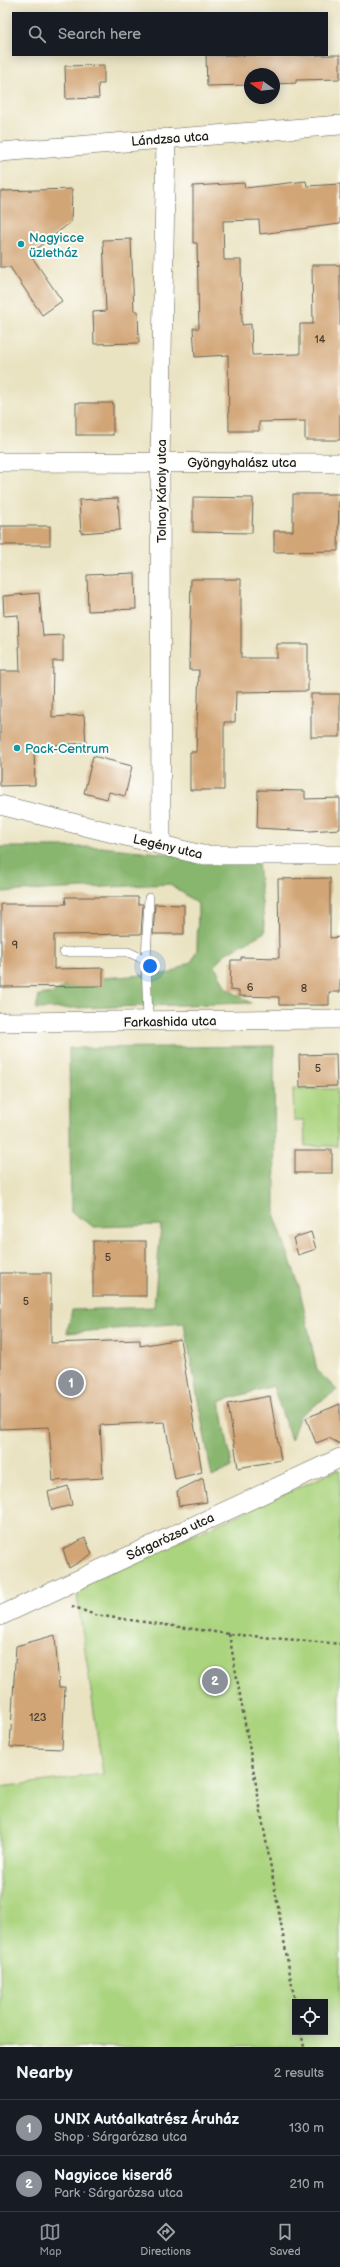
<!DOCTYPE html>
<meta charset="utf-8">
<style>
body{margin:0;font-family:"Balsamiq Sans",sans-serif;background:#242831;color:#f1f3f6}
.controls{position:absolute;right:12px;bottom:12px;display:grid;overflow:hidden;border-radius:0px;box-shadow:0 2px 10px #0003}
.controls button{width:36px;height:36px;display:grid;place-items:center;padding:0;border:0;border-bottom:1px solid #363941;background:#171b24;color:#f1f3f6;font:20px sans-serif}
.compass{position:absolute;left:244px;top:68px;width:36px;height:36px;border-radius:50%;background:#171b24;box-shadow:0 2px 10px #0003;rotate:284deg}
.you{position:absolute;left:150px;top:966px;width:14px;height:14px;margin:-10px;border:3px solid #fff;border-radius:50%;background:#1a73e8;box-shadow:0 0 0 6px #1a73e833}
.badge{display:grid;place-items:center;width:26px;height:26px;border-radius:50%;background:#8c9099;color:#fff;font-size:13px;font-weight:700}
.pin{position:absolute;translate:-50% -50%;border:2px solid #fff;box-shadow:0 1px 4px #0006}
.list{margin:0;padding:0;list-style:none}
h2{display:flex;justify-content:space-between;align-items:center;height:52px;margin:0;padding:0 16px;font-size:17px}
h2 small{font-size:13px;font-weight:400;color:#9ea1a6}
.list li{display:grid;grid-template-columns:26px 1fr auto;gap:12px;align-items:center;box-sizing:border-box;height:56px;padding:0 16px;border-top:1px solid #363941}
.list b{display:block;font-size:15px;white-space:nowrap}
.list p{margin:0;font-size:13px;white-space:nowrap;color:#9ea1a6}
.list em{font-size:13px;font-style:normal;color:#9ea1a6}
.icon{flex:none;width:22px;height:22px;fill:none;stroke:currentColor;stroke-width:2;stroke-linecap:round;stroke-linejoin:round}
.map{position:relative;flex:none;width:340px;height:2047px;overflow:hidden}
.search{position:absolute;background:#171b24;box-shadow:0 2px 10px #0003;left:12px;right:12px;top:12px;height:44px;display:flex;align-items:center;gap:10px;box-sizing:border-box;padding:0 14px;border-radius:0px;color:#9ea1a6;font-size:15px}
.sheet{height:164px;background:#171b24}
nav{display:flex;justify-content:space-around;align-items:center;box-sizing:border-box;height:56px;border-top:1px solid #363941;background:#171b24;font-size:11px;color:#9ea1a6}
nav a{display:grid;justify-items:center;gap:2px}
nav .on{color:#8c9099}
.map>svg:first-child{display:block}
.green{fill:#abd47f;stroke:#64784e;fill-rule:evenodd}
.forest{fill:#88b66e;stroke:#526945}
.building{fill:#d2a576}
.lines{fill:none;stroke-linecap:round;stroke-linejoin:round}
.service-casing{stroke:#646256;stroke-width:10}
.minor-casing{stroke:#646256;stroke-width:20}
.path{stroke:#646256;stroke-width:2.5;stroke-dasharray:3 3;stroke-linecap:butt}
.service{stroke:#fff;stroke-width:9}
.minor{stroke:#fff;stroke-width:19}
.culture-dot{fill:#0f9aa8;stroke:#fdfcf7;stroke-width:1.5}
.labels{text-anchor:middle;stroke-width:4;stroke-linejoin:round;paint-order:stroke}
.number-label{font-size:11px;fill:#4a3e32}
.street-label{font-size:13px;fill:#1c1c1c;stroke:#fdfcf7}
.culture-label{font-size:13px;fill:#0d838f;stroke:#fdfcf7;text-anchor:start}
</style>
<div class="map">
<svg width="340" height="2047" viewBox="0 0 340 2047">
<rect width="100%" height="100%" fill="#fdfcf7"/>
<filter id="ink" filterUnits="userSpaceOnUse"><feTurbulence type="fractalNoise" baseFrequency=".025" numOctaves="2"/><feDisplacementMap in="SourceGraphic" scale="8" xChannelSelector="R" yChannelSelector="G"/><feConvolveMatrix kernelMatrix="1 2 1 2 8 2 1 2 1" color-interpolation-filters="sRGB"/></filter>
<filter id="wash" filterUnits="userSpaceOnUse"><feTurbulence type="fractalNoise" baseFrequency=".012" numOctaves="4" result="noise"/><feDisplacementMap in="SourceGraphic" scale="16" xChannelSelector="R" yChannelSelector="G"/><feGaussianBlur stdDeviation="0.9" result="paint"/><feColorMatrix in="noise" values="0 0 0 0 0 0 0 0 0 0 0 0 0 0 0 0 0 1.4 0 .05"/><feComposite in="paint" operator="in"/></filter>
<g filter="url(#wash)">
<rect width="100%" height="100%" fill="#eae3c2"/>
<!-- green -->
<g class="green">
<path d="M293,1089H337V1146H305L304,1120H294Z"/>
<path d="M340,1469V2047H0V1787L103,1774L76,1588ZM295,2002H325V2032H295Z"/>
</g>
<!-- forest -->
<g class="forest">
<path d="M0,847H101L258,863L265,932L223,955L215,966L226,988L251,1003L36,1009L39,995L54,993L75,980L171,973L192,961L197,950L198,904L170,884L0,892Z"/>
<path d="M274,1046L275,1216L299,1286L317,1370L337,1390L300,1415L291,1440L273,1386L220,1401L232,1467L212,1477L184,1323L67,1333L72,1310L154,1307L161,1225L94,1227L71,1212L69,1048Z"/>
</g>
<g id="blocks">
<!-- building -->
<g class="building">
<path d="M206,55H340V79L296,80V83L274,84V74H250V85L207,86Z"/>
<path d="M104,65V84H98L99,98L66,99L65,66Z"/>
<path d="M306,181L307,186L340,184V224L260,234L259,220L223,221L224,260H241L242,325L251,324L252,355L300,354V324H313L312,265H340V440H305V421L259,422V431H229L228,355L195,357L193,328H199L197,243H193V186L244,183L245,188Z"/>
<path d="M72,189L71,222L30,254L62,301L42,315L10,267H0V191Z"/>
<path d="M131,239L134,311H138L139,343L94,344L93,312L106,311L103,240Z"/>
<rect x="76" y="403" width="37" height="32"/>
<path d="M293,494H339L338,551L274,552V531H293Z"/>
<path d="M193,497L253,498L252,533L193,532Z"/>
<path d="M118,498L120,530L81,533L79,500Z"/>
<rect x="0" y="526" width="50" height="19"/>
<path d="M135,573L136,609L88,611L87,575Z"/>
<path d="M191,579H241V658H277V644H308V691L236,692L235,722H224V790H190V752H196L199,670H189Z"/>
<path d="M39,593L43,636L63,635V661H53L52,717L84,715L86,743L34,746L35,785L0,786V671H20L18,615L4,616L3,596Z"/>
<rect x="311" y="694" width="29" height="43"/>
<path d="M93,756L132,766L125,796L109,792L107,799L84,793Z"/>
<path d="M258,790L305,791V799L340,798V829L310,831L257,828Z"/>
<path d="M330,878V938L340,937V992H329V1005H279V997L239,996V991L230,990L231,960H241V957L279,958L278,879Z"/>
<path d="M65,897H138V904H143L141,934L54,935V969L103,968V986L1,987V904H66Z"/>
<path d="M155,904L184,905V934H153Z"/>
<path d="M336,1054L337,1086L300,1087L299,1055Z"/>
<rect x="295" y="1150" width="37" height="23"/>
<path d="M311,1232L316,1249L298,1255L293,1238Z"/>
<rect x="93" y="1241" width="53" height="55"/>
<path d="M0,1273H51V1343L140,1340V1346L180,1339L202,1472L175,1479L165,1422L100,1425L103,1478L53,1481L49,1427L0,1429Z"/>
<path d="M270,1396L281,1460L238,1468L228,1404Z"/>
<path d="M340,1404V1444L329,1438L316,1443L306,1418Z"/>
<path d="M203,1478L207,1502L179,1506L177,1491Z"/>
<path d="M68,1486L72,1505L52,1510L48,1492Z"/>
<path d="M85,1538L92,1554L69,1568L63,1549Z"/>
<path d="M55,1635L59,1687H65L62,1749L10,1747L16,1646Z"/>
</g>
</g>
</g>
<g filter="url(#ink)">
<use href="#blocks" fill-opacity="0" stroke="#646256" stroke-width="1"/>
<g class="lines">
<!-- service casing -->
<g class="service-casing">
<g id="service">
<path d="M64,952H128L146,960"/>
<path d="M148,1021L146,960L149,898"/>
</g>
</g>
<!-- minor casing -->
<g class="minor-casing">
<g id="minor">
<path d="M0,152L340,125"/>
<path d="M0,462L340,463"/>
<path d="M0,805L202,855H340"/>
<path d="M161,845L160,462L166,138"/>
<path d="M0,1022L340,1019"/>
<path d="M0,1616L340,1458"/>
</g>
</g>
<!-- path -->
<g class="path">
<path d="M72,1606L95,1615L229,1634L340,1644"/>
<path d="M229,1634L295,2002"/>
<path d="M301,2032L304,2047"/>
</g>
<!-- service -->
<use href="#service" class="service"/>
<!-- minor -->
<use href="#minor" class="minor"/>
</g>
</g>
<!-- markers -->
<g class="culture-dot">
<circle cx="21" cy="244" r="4"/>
<circle cx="17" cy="748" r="4"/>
</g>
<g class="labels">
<!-- number labels -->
<g class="number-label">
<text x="320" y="343">14</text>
<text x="15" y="949">9</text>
<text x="250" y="991">6</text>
<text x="304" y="992">8</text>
<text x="318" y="1072">5</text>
<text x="108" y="1261">5</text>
<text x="26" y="1305">5</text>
<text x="38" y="1721">123</text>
</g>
<!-- street labels -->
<g class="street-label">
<text transform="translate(170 138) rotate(-4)" y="5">Lándzsa utca</text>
<text x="242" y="467">Gyöngyhalász utca</text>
<text transform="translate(161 491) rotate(-90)" y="5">Tolnay Károly utca</text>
<text transform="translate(168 846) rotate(13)" y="5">Legény utca</text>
<text transform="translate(170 1021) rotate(-1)" y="5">Farkashida utca</text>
<text transform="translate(170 1536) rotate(-25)" y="5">Sárgarózsa utca</text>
</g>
<!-- culture labels -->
<g class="culture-label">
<text x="29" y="242">Nagyicce<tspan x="29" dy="15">üzletház</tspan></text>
<text x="25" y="753">Pack-Centrum</text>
</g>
</g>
</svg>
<div class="controls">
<button><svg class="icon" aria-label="locate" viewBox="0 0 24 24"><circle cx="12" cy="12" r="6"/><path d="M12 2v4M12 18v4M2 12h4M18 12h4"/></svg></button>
</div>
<svg class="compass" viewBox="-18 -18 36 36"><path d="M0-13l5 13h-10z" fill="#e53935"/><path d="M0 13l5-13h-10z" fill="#9ea1a6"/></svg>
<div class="you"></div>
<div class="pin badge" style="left:71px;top:1383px">1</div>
<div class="pin badge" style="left:215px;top:1681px">2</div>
<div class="search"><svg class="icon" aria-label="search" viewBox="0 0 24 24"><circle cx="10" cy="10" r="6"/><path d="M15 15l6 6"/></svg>Search here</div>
</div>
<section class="sheet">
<h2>Nearby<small>2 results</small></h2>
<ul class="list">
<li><span class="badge">1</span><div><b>UNIX Autóalkatrész Áruház</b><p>Shop · Sárgarózsa utca</p></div><em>130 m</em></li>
<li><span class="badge">2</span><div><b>Nagyicce kiserdő</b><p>Park · Sárgarózsa utca</p></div><em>210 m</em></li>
</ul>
</section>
<nav>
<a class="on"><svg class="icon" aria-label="map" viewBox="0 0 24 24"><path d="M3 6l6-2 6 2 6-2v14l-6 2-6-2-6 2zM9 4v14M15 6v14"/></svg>Map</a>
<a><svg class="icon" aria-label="directions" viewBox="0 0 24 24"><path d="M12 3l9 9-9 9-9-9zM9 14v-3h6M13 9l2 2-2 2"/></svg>Directions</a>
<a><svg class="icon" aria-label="saved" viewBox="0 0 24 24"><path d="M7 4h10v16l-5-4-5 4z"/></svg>Saved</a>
</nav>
